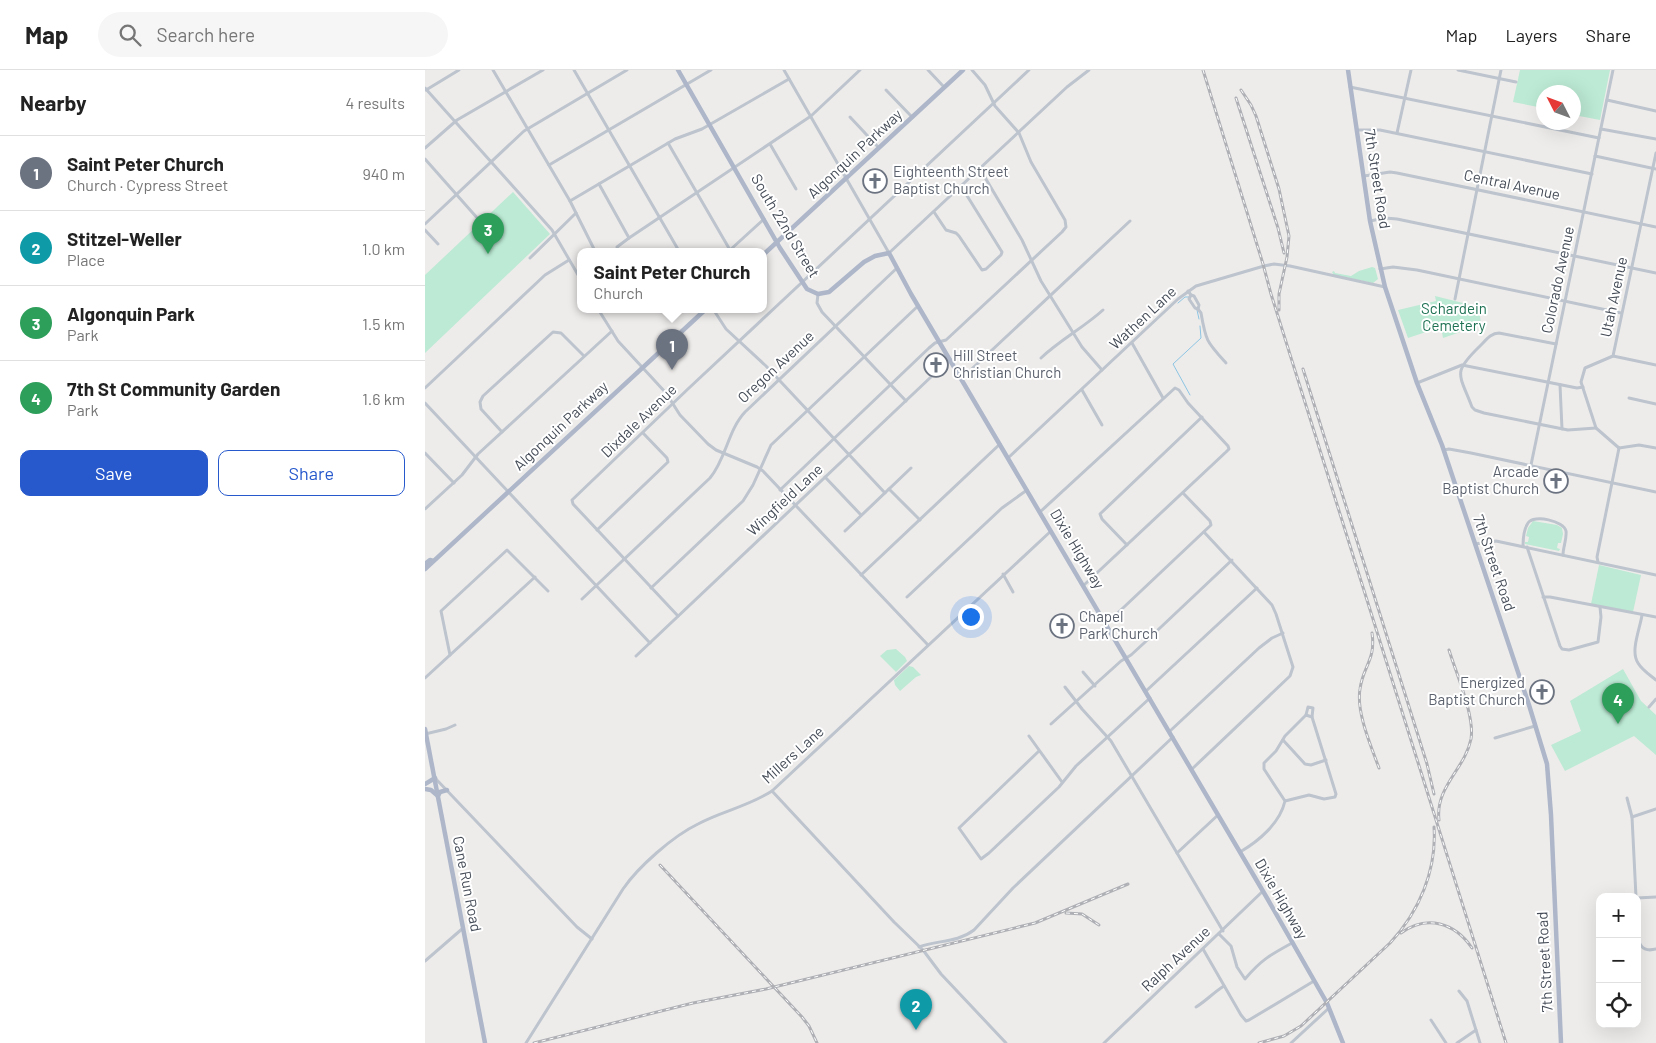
<!DOCTYPE html>
<meta charset="utf-8">
<style>
body{margin:0;font-family:Barlow,sans-serif;background:#f6f6f6;color:#222}
.controls{position:absolute;right:15px;bottom:15px;display:grid;overflow:hidden;border-radius:10px;box-shadow:0 5px 20px #0002}
.controls button{width:45px;height:45px;display:grid;place-items:center;padding:0;border:0;border-bottom:1px solid #e0e0e0;background:#fff;color:#222;font:25px sans-serif}
.compass{position:absolute;left:1111px;top:15px;width:45px;height:45px;border-radius:50%;background:#fff;box-shadow:0 5px 20px #0002;rotate:312deg}
.you{position:absolute;left:545px;top:546px;width:18px;height:18px;margin:-12px;border:4px solid #fff;border-radius:50%;background:#1a73e8;box-shadow:0 0 0 8px #1a73e833}
.badge{display:grid;place-items:center;width:32px;height:32px;border-radius:50%;background:#2759cd;color:#fff;font-size:16px;font-weight:700}
.pin{position:absolute;translate:-50% -41px;filter:drop-shadow(0 1px 2px #0008)}
.pin::after{content:'';position:absolute;top:26px;width:18px;height:15px;background:inherit;clip-path:polygon(0 0,100% 0,50% 100%)}
.popup{position:absolute;left:152px;top:178px;width:190px;height:65px;box-sizing:border-box;display:grid;place-content:center;border-radius:10px;background:#fff;filter:drop-shadow(0 1px 4px #0005);font-size:16px;white-space:nowrap;color:#767676}
.popup b{font-size:19px;color:#222}
.popup::after{content:'';position:absolute;left:50%;top:100%;margin-left:-10px;border:10px solid transparent;border-top-color:#fff}
.list{margin:0;padding:0;list-style:none}
h2{display:flex;justify-content:space-between;align-items:center;height:65px;margin:0;padding:0 20px;font-size:21px}
h2 small{font-size:16px;font-weight:400;color:#767676}
.list li{display:grid;grid-template-columns:32px 1fr auto;gap:15px;align-items:center;box-sizing:border-box;height:75px;padding:0 20px;border-top:1px solid #e0e0e0}
.list b{display:block;font-size:19px;white-space:nowrap}
.list p{margin:0;font-size:16px;white-space:nowrap;color:#767676}
.list em{font-size:16px;font-style:normal;color:#767676}
.actions{display:flex;gap:10px;padding:15px 20px}
.actions a{flex:1;padding:11px 0;border:1px solid #2759cd;border-radius:10px;text-align:center;font-size:18px;color:#2759cd}
.actions .main{background:#2759cd;color:#fff}
.icon{flex:none;width:28px;height:28px;fill:none;stroke:currentColor;stroke-width:2;stroke-linecap:round;stroke-linejoin:round}
.map{position:relative;flex:none;width:1231px;height:973px;overflow:hidden}
header{display:flex;align-items:center;gap:30px;box-sizing:border-box;height:70px;padding:0 25px;background:#fff;border-bottom:1px solid #e0e0e0}
header strong{font-size:24px}
nav{display:flex;gap:28px;margin-inline-start:auto;font-size:18px}
.search{width:350px;height:45px;background:#f6f6f6;display:flex;align-items:center;gap:12px;box-sizing:border-box;padding:0 18px;border-radius:28px;color:#767676;font-size:19px}
main{display:flex}
aside{flex:1;background:#fff}
.map>svg:first-child{display:block}
.green{fill:#bcead4}
.lines{fill:none;stroke-linecap:round;stroke-linejoin:round}
.stream{stroke:#8cc5e3;stroke-width:1}
.minor{stroke:#bdc4cd;stroke-width:3}
.major{stroke:#adb7c9;stroke-width:4.5}
.rail-casing{stroke:#aeb0b5;stroke-width:3}
.rail{stroke:#fff;stroke-width:1;stroke-dasharray:4;stroke-linecap:butt}
.labels{text-anchor:middle;stroke-width:4;stroke-linejoin:round;paint-order:stroke}
.street-label{font-size:15px;fill:#454c57;stroke:#fff}
.worship-label{font-size:15px;fill:#5b616d;stroke:#fff;text-anchor:start}
.park-label{font-size:15px;fill:#1d7153;stroke:#fff}
</style>
<header>
<strong>Map</strong>
<div class="search"><svg class="icon" aria-label="search" viewBox="0 0 24 24"><circle cx="10" cy="10" r="6"/><path d="M15 15l6 6"/></svg>Search here</div>
<nav><a>Map</a><a>Layers</a><a>Share</a></nav>
</header>
<main>
<aside>
<h2>Nearby<small>4 results</small></h2>
<ul class="list">
<li><span class="badge" style="background:#6b7280">1</span><div><b>Saint Peter Church</b><p>Church · Cypress Street</p></div><em>940 m</em></li>
<li><span class="badge" style="background:#0f9aa8">2</span><div><b>Stitzel-Weller</b><p>Place</p></div><em>1.0 km</em></li>
<li><span class="badge" style="background:#2e9e5b">3</span><div><b>Algonquin Park</b><p>Park</p></div><em>1.5 km</em></li>
<li><span class="badge" style="background:#2e9e5b">4</span><div><b>7th St Community Garden</b><p>Park</p></div><em>1.6 km</em></li>
</ul>
<div class="actions"><a class="main">Save</a><a>Share</a></div>
</aside>
<div class="map">
<svg width="1231" height="973" viewBox="0 0 1231 973">
<rect width="100%" height="100%" fill="#eeeceb"/>
<!-- green -->
<g class="green">
<path d="M1095,0H1185L1175,50L1149,45L1148,22H1118V38L1088,32Z"/>
<path d="M88,122L125,164L0,283V205Z"/>
<path d="M947,197L950,198L953,209L948,213L909,205L907,202L909,201L910,203L926,206L934,201Z"/>
<path d="M1010,226L1054,237L1056,255L1018,268L1016,257L983,268L973,240L1011,231Z"/>
<path d="M1108,451L1132,455L1137,458L1138,464L1136,473H1133L1132,478L1135,479L1134,481L1100,474V472H1103L1104,467L1101,466L1103,458Z"/>
<path d="M1174,495L1216,505L1208,542L1166,534Z"/>
<path d="M471,579L480,587L482,591L471,602L455,586L462,580Z"/>
<path d="M484,596L488,597L496,605L491,607L475,621L470,615L469,610Z"/>
<path d="M1198,599L1216,631L1231,645V685L1209,666L1140,701L1126,675L1156,661L1145,631Z"/>
</g>
<g class="lines">
<!-- stream -->
<g class="stream">
<path d="M753,233L760,227H764"/>
<path d="M772,240L774,249"/>
<path d="M765,325L748,294L776,268L775,256"/>
</g>
<!-- minor -->
<g class="minor">
<path d="M68,0L145,131L170,181"/>
<path d="M149,0L254,181"/>
<path d="M359,0L464,183L642,17L664,0"/>
<path d="M503,0L519,17"/>
<path d="M1033,0L1091,12"/>
<path d="M925,17L1174,68"/>
<path d="M0,18L127,160L156,210"/>
<path d="M1,20L34,0"/>
<path d="M461,20L487,47"/>
<path d="M1182,30L1231,41"/>
<path d="M425,47L454,78"/>
<path d="M1176,59L1231,69"/>
<path d="M932,60H955L1167,104"/>
<path d="M972,63L986,0"/>
<path d="M243,73L305,180L339,149"/>
<path d="M345,74L371,119"/>
<path d="M0,78L32,50L118,0"/>
<path d="M1170,86L1231,99"/>
<path d="M0,89L54,150"/>
<path d="M124,95L286,0"/>
<path d="M555,99L597,170L616,211L657,277L677,300"/>
<path d="M939,106L965,102L972,103L1231,157"/>
<path d="M174,114L204,168"/>
<path d="M145,131L250,69L277,59L364,9"/>
<path d="M509,142L521,160L531,163L534,166L557,200L561,199L576,185L577,182L536,116"/>
<path d="M945,151L960,148L972,149L1231,203"/>
<path d="M0,154L99,61L202,0"/>
<path d="M0,160L13,174"/>
<path d="M193,181L192,177L204,168L386,46L435,0"/>
<path d="M105,188L151,143"/>
<path d="M955,199L968,197L992,200L1196,243"/>
<path d="M763,221L766,225L769,226L774,235L773,239L770,238L764,229L766,225"/>
<path d="M393,224L392,233L397,242L481,331"/>
<path d="M1030,229L1076,0"/>
<path d="M173,239L193,271L241,323L255,345L283,374L291,380L332,397L338,401L503,575"/>
<path d="M288,239L301,259L341,296L460,423"/>
<path d="M773,239L776,243C781,272 782,272 801,293"/>
<path d="M707,273L738,328"/>
<path d="M1131,274L1074,263C1066,263 1061,270 1055,276C1027,303 1034,303 1047,337L1050,340L1059,343L1143,360L1171,358"/>
<path d="M1188,286L1231,295"/>
<path d="M616,288C635,270 658,258 678,240"/>
<path d="M536,309L705,151"/>
<path d="M992,313L1037,295L1152,318L1158,317"/>
<path d="M1135,315L1137,359"/>
<path d="M0,318L120,205L144,190"/>
<path d="M657,320L677,355"/>
<path d="M1204,328L1231,334"/>
<path d="M0,333L225,573"/>
<path d="M77,362L56,339L55,332L58,326L128,262L136,263L159,286"/>
<path d="M1194,378L1171,358L1156,312L1160,298L1188,286L1231,83"/>
<path d="M1194,378L1214,375L1231,378"/>
<path d="M1019,380L1024,379L1046,383L1231,422"/>
<path d="M0,383L29,413"/>
<path d="M583,388L753,229L771,216L839,196L849,194L865,196L960,217"/>
<path d="M1106,395L1188,0"/>
<path d="M400,407L436,445"/>
<path d="M464,419L495,450"/>
<path d="M355,420L504,278L510,273L521,270L535,257L637,162L641,157L640,150L606,92L594,63L570,36L560,15L547,0"/>
<path d="M0,439L37,405L53,384L187,261"/>
<path d="M615,442L750,318L754,320L763,333L803,376L804,379L801,382L659,515"/>
<path d="M172,460L243,392L242,388L218,363"/>
<path d="M420,461L486,398"/>
<path d="M1050,474L1071,471L1231,505"/>
<path d="M702,475L677,449L675,444L777,347"/>
<path d="M1098,476C1098,470 1099,459 1103,453C1109,444 1139,451 1141,461C1142,469 1138,477 1138,485"/>
<path d="M1102,477L1135,576L1137,579L1144,580L1173,572L1176,547L1175,537"/>
<path d="M1173,492L1172,487L1194,378"/>
<path d="M578,504L588,522"/>
<path d="M436,505L575,374"/>
<path d="M226,518L318,431L328,415L346,375L493,236"/>
<path d="M482,527L577,438L602,420"/>
<path d="M1118,527H1125L1231,547"/>
<path d="M157,529L285,408C301,389 303,360 320,342L472,198"/>
<path d="M1217,545C1215,559 1205,581 1213,593C1217,600 1225,605 1231,610"/>
<path d="M253,546L148,434L147,430L264,318L604,0"/>
<path d="M681,554L786,455L785,451L758,423"/>
<path d="M25,585L16,541L82,480L123,521"/>
<path d="M211,586L525,289"/>
<path d="M658,602L670,616"/>
<path d="M0,608L110,507"/>
<path d="M640,617L657,639L686,671L798,861"/>
<path d="M721,621L832,518"/>
<path d="M1224,637L1231,629"/>
<path d="M881,645L883,637L888,638L887,647"/>
<path d="M626,654L696,591L706,585L718,574L807,490"/>
<path d="M745,661L834,578L847,568L858,563"/>
<path d="M0,664L21,659L30,655"/>
<path d="M604,666L637,712"/>
<path d="M1070,668L1110,656"/>
<path d="M858,670L880,694L886,695L901,690"/>
<path d="M614,681L534,758L556,789L564,783L634,717L651,696L725,628"/>
<path d="M767,699L865,606L868,597L851,544L847,535L779,462"/>
<path d="M10,708L152,857L167,869"/>
<path d="M347,721L469,852L498,880L516,904L581,973"/>
<path d="M1202,728L1207,747L1211,827"/>
<path d="M1207,747L1231,739"/>
<path d="M815,782C834,771 855,753 860,731L839,699V693L851,681L860,666L881,645L887,647L911,724L910,727L899,729L884,725L860,731"/>
<path d="M752,783L793,745"/>
<path d="M1212,828L1231,827"/>
<path d="M1212,860C1213,873 1216,883 1231,879"/>
<path d="M794,864L806,876L812,897L820,909C836,890 845,885 867,873"/>
<path d="M494,877C512,870 532,873 549,860L588,818L748,667"/>
<path d="M778,879L816,945L821,951L824,950L889,911"/>
<path d="M0,891L37,859"/>
<path d="M1034,921L1042,931L1055,973"/>
<path d="M771,937C781,931 789,922 799,916"/>
<path d="M1006,950L1021,973"/>
<path d="M101,973L198,819C213,797 248,766 273,754C297,741 322,737 347,721L626,461"/>
<path d="M679,973L838,821"/>
<path d="M866,973L904,938"/>
<path d="M1032,973L1051,960"/>
</g>
<!-- major -->
<g class="major">
<path d="M253,0L355,178L382,219L393,224L404,222L439,192L450,186L464,183L486,224L842,828L902,933L918,973"/>
<path d="M923,0L945,151L960,217L992,313L1017,375L1104,635L1122,694L1126,745L1136,973"/>
<path d="M338,185L538,0"/>
<path d="M0,494L5,490L8,491"/>
<path d="M0,499L281,239"/>
<path d="M0,659L60,973"/>
<path d="M0,714L10,708"/>
<path d="M0,719L6,720L13,726L15,722L22,720"/>
</g>
<!-- rail casing -->
<g class="rail-casing">
<g id="rail">
<path d="M778,0L838,194L846,224L1081,973"/>
<path d="M816,20L826,35L831,46L854,119L864,166L862,187L854,224V240"/>
<path d="M811,28L853,158L859,183"/>
<path d="M878,299L1002,694L1009,724"/>
<path d="M947,563C951,590 938,596 935,619C931,642 946,676 954,698"/>
<path d="M1014,750C1010,717 1040,699 1046,669C1050,646 1031,603 1024,580"/>
<path d="M235,795L377,947L384,956L392,973"/>
<path d="M641,843L657,844L674,855"/>
<path d="M976,863C1002,844 1030,853 1047,878"/>
<path d="M109,973L268,933L341,919L610,853L703,814"/>
<path d="M834,973L859,966L876,956L965,873C994,842 1012,800 1009,757"/>
</g>
</g>
<!-- rail -->
<use href="#rail" class="rail"/>
</g>
<!-- icons -->
<defs>
<g id="church-ring" transform="scale(1.25)"><circle r="9.5" fill="#fff" stroke="#6b7280" stroke-width="1.5"/><path d="M-1.2-6h2.4v3.5h3.3v2.4h-3.3V6h-2.4V-.1h-3.3v-2.4h3.3Z" fill="#6b7280"/></g>
</defs>
<g fill-rule="evenodd">
<use href="#church-ring" x="450" y="111"/>
<use href="#church-ring" x="511" y="295"/>
<use href="#church-ring" x="1131" y="411"/>
<use href="#church-ring" x="637" y="556"/>
<use href="#church-ring" x="1117" y="622"/>
</g>
<g class="labels">
<!-- street labels -->
<g class="street-label">
<text transform="translate(430 84) rotate(-43)" y="5">Algonquin Parkway</text>
<text transform="translate(952 109) rotate(81)" y="5">7th Street Road</text>
<text transform="translate(1087 115) rotate(12)" y="5">Central Avenue</text>
<text transform="translate(360 156) rotate(59)" y="5">South 22nd Street</text>
<text transform="translate(1133 210) rotate(-78)" y="5">Colorado Avenue</text>
<text transform="translate(1189 227) rotate(-78)" y="5">Utah Avenue</text>
<text transform="translate(718 248) rotate(-43)" y="5">Wathen Lane</text>
<text transform="translate(351 297) rotate(-43)" y="5">Oregon Avenue</text>
<text transform="translate(214 351) rotate(-44)" y="5">Dixdale Avenue</text>
<text transform="translate(136 356) rotate(-43)" y="5">Algonquin Parkway</text>
<text transform="translate(360 430) rotate(-43)" y="5">Wingfield Lane</text>
<text transform="translate(652 479) rotate(59)" y="5">Dixie Highway</text>
<text transform="translate(1069 493) rotate(71)" y="5">7th Street Road</text>
<text transform="translate(368 685) rotate(-42)" y="5">Millers Lane</text>
<text transform="translate(42 814) rotate(79)" y="5">Cane Run Road</text>
<text transform="translate(856 829) rotate(60)" y="5">Dixie Highway</text>
<text transform="translate(751 889) rotate(-43)" y="5">Ralph Avenue</text>
<text transform="translate(1120 892) rotate(-93)" y="5">7th Street Road</text>
</g>
<!-- worship labels -->
<g class="worship-label">
<text x="468" y="107">Eighteenth Street<tspan x="468" dy="17">Baptist Church</tspan></text>
<text x="528" y="291">Hill Street<tspan x="528" dy="17">Christian Church</tspan></text>
<text x="1114" y="407" text-anchor="end">Arcade<tspan x="1114" dy="17">Baptist Church</tspan></text>
<text x="654" y="552">Chapel<tspan x="654" dy="17">Park Church</tspan></text>
<text x="1100" y="618" text-anchor="end">Energized<tspan x="1100" dy="17">Baptist Church</tspan></text>
</g>
<!-- park labels -->
<g class="park-label">
<text x="1029" y="244">Schardein<tspan x="1029" dy="17">Cemetery</tspan></text>
</g>
</g>
</svg>
<div class="controls">
<button>+</button>
<button>−</button>
<button><svg class="icon" aria-label="locate" viewBox="0 0 24 24"><circle cx="12" cy="12" r="6"/><path d="M12 2v4M12 18v4M2 12h4M18 12h4"/></svg></button>
</div>
<svg class="compass" viewBox="-18 -18 36 36"><path d="M0-13l5 13h-10z" fill="#e53935"/><path d="M0 13l5-13h-10z" fill="#767676"/></svg>
<div class="you"></div>
<div class="pin badge" style="left:247px;top:300px;background:#6b7280">1</div>
<div class="popup"><b>Saint Peter Church</b>Church</div>
<div class="pin badge" style="left:491px;top:960px;background:#0f9aa8">2</div>
<div class="pin badge" style="left:63px;top:184px;background:#2e9e5b">3</div>
<div class="pin badge" style="left:1193px;top:654px;background:#2e9e5b">4</div>
</div>
</main>
